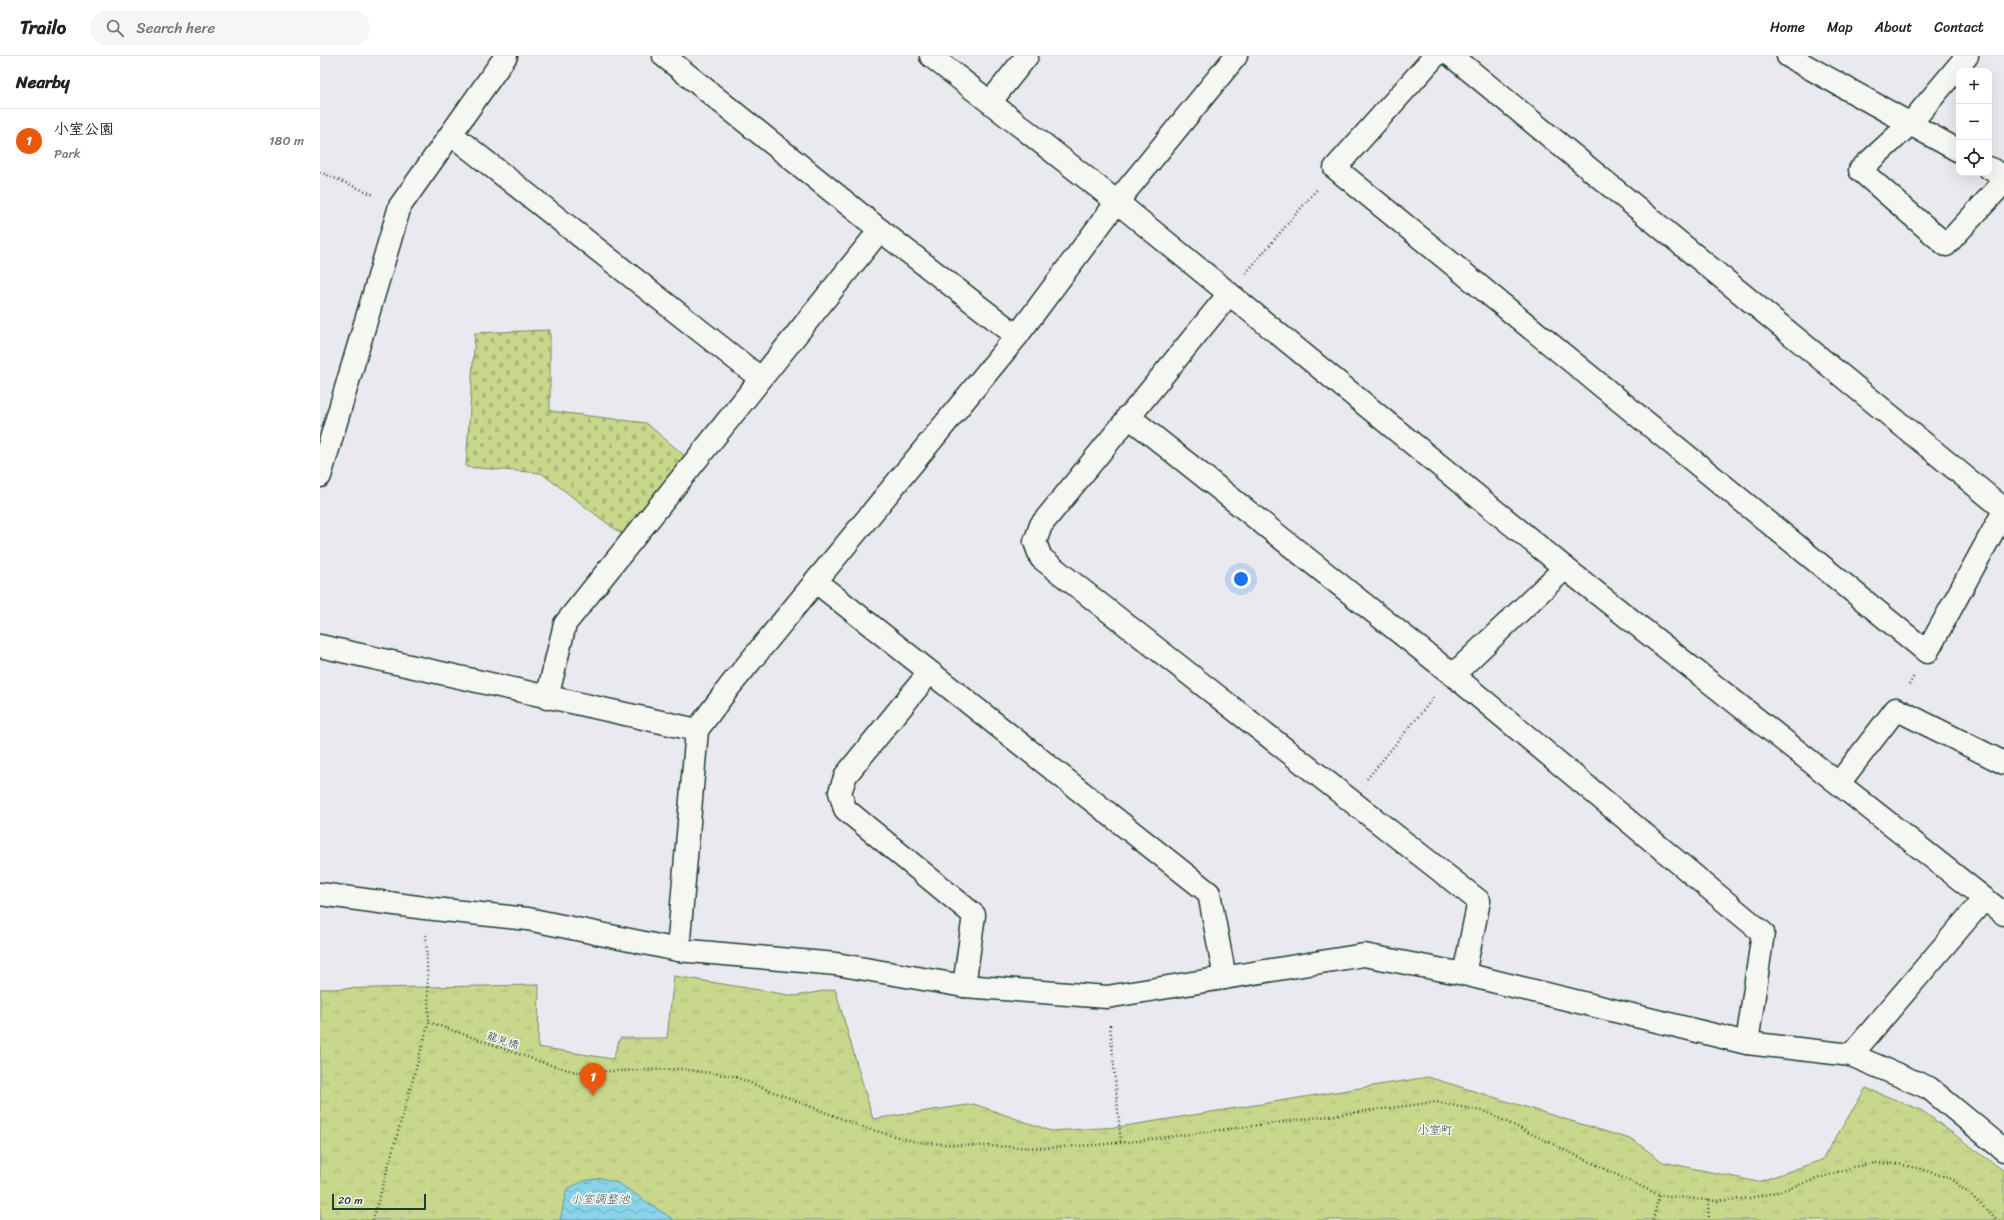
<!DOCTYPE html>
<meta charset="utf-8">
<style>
body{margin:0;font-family:Sriracha,"Klee One",sans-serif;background:#f6f6f6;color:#222}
.controls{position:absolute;right:12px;top:12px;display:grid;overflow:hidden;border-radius:8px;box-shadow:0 4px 16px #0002}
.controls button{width:36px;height:36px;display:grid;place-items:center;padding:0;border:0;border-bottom:1px solid #e0e0e0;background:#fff;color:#222;font:20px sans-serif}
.scale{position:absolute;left:12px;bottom:10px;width:94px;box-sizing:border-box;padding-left:4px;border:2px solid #1f3d34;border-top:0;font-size:11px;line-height:14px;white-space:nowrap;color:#1f3d34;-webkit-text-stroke:3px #f6f6f2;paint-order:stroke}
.you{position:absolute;left:921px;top:523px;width:14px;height:14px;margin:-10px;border:3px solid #fff;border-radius:50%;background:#1a73e8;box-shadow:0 0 0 6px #1a73e833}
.badge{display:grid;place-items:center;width:26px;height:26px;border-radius:50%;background:#ea580c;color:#fff;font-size:13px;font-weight:700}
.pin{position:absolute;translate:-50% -33px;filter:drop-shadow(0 1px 2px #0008)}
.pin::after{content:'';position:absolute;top:21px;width:14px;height:12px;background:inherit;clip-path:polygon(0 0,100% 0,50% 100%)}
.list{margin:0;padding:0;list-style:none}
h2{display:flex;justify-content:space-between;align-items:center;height:52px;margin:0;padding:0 16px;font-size:17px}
h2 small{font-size:13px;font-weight:400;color:#767676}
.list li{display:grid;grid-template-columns:26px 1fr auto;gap:12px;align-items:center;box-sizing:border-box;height:64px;padding:0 16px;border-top:1px solid #e0e0e0}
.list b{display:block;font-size:15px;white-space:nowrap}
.list p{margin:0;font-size:13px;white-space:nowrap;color:#767676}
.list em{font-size:13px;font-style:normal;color:#767676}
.icon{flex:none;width:22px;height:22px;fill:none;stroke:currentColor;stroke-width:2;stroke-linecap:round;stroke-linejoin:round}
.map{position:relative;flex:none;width:1684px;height:1164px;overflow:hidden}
header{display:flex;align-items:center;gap:24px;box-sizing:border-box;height:56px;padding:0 20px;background:#fff;border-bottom:1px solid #e0e0e0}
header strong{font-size:19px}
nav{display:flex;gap:22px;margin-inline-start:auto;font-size:14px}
.search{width:280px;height:36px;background:#f6f6f6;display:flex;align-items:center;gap:10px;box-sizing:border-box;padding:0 14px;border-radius:22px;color:#767676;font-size:15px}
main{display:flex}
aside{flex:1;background:#fff}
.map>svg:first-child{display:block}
.cemetery{fill:url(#cemetery-stones);stroke:#748a60}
.park{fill:url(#park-tufts);stroke:#748a60}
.water{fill:url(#water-waves);stroke:#5f98a2}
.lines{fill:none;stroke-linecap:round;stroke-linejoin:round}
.minor-casing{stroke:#1f3d34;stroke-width:25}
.path{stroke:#1f3d34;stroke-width:2.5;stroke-dasharray:1 3;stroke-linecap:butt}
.minor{stroke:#f6f6f2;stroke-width:22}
.labels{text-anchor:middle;stroke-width:3;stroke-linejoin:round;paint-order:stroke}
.street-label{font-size:11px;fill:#1f3d34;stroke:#f6f6f2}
.neighbourhood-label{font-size:12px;fill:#1f3d34;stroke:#f6f6f2}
.water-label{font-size:12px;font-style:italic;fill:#345b59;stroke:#f6f6f2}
</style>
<header>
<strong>Trailo</strong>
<div class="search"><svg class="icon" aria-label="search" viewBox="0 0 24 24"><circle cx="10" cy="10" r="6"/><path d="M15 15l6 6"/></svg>Search here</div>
<nav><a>Home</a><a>Map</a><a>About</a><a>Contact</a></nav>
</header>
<main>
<aside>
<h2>Nearby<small></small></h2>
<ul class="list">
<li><span class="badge">1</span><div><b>小室公園</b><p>Park</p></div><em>180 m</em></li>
</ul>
</aside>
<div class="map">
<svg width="1684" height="1164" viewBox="0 0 1684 1164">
<defs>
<pattern id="cemetery-stones" width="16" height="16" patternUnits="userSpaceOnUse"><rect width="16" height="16" fill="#c8d78b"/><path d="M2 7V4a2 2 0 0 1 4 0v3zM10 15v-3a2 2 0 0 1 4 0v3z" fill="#abb979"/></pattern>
<pattern id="park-tufts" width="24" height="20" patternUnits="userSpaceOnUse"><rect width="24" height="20" fill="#c8d78b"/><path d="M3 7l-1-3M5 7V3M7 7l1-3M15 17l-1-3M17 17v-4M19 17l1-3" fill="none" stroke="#abb979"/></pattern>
<pattern id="water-waves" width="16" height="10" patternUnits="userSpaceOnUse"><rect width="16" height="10" fill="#8ad4eb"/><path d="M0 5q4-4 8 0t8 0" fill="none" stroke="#70adbf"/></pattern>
</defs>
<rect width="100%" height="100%" fill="#e9e9ef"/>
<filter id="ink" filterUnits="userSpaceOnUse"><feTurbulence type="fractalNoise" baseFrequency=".025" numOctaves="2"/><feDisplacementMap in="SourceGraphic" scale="8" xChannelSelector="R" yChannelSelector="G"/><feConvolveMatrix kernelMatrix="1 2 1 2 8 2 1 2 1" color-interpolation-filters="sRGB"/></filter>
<g filter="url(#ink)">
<!-- cemetery -->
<path class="cemetery" d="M230,274V355L326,367L365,400L304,480L221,417L146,411L155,277Z"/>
<!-- park -->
<path class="park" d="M354,920L475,940L515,933L553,1063L654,1048L731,1075L799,1071L1108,1021L1313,1084L1343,1106L1438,1126L1502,1104L1546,1032L1601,1054L1684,1115V1164H0V933L219,929L218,991L293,1003L300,982H347Z"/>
<!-- water -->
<path class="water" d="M282,1122L300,1128L354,1164H240L247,1133L264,1125Z"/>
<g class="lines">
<!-- minor casing -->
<g class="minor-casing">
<g id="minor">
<path d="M344,0L560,174L697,280"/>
<path d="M611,0L797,146L1245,512L1684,858"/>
<path d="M1115,0L1015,112L1607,596L1684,455"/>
<path d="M1132,0L1684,453"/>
<path d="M1468,0L1639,95"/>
<path d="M1647,0L1590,68L1540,114L1626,189L1684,126"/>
<path d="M671,45L707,0"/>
<path d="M131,78L440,322"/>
<path d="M1669,112L1684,120"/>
<path d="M909,238L721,469L715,486L721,502L1159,845L1144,918"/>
<path d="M808,360L1133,619L1443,877L1427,987"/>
<path d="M0,420L80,150L186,0"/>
<path d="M495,525L889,837L905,922"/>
<path d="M0,590L377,674"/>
<path d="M609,617L526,719L520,736L525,753L654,859L644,930"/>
<path d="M1133,619L1245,512"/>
<path d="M227,642L245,568L560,174"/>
<path d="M1519,727L1576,653L1684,707"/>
<path d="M0,838L105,852L208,863L358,894L516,908L644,930L787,941L1044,899L1144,918L1427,987L1531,999L1609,1032L1684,1094"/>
<path d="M358,894L377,674L410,630L697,280L797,146L916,0"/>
<path d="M1531,999L1664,843"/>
</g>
</g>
<!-- path -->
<g class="path">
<path d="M0,116L54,139"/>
<path d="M926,217L998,132"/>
<path d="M1589,629L1594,620"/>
<path d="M1047,723L1115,640"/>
<path d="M109,966L224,1007L256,1016L361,1013L413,1020L545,1072L596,1086L636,1089L727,1092L801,1087L1116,1046L1166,1056L1339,1139L1396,1145L1430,1142L1457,1136L1533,1111L1555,1107L1578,1108L1601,1113L1632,1123L1678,1164"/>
<path d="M790,969L801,1087"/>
<path d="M1388,1144L1389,1164"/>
<path d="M53,1164L109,966L106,879"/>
<path d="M1333,1164L1339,1139"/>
</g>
<!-- minor -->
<use href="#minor" class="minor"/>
</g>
</g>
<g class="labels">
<!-- street labels -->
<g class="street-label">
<text transform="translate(183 984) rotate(19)" y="4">龍見橋</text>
</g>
<!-- neighbourhood labels -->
<g class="neighbourhood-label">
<text x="1115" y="1078">小室町</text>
</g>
<!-- water labels -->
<g class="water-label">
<text x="280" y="1147">小室調整池</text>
</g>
</g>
</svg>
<div class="controls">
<button>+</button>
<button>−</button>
<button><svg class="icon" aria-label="locate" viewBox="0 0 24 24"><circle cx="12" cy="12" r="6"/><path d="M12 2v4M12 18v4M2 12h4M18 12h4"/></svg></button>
</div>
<div class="scale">20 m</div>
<div class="you"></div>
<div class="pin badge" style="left:273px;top:1040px">1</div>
</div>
</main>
